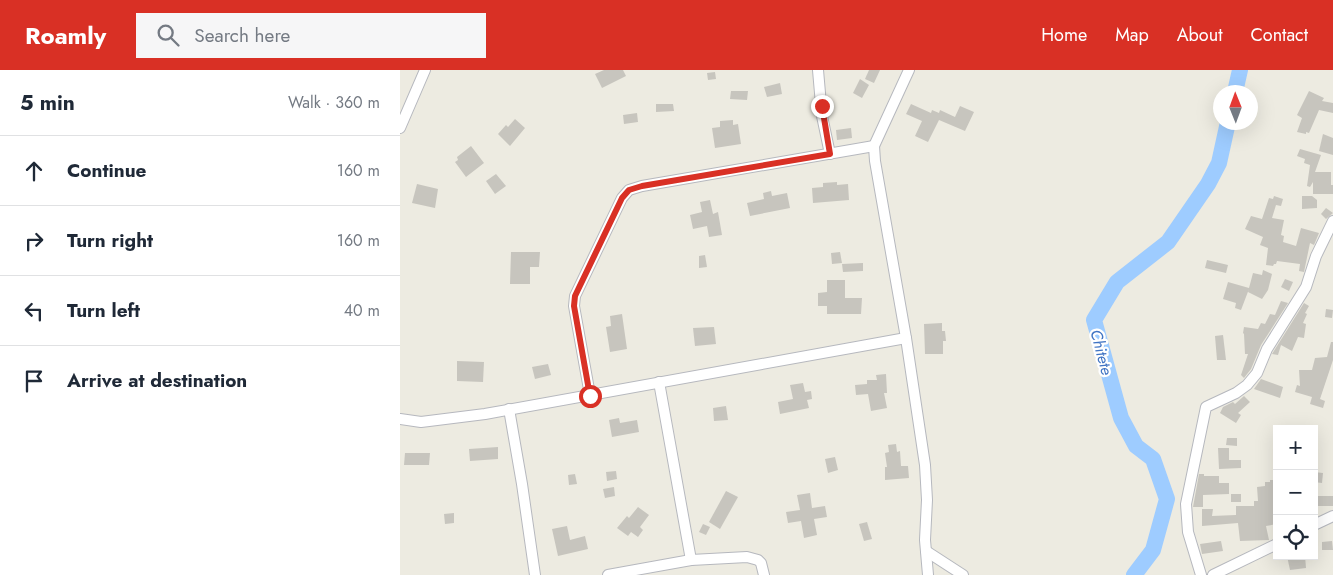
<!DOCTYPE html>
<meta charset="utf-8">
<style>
body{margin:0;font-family:Jost,sans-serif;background:#f6f6f7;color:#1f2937}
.controls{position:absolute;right:15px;bottom:15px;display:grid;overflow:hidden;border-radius:0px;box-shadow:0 5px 20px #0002}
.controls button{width:45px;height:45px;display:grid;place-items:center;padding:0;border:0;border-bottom:1px solid #e0e1e3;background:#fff;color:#1f2937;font:25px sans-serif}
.compass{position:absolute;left:813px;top:15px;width:45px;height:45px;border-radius:50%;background:#fff;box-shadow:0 5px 20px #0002;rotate:359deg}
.stop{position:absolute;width:15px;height:15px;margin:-11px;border:4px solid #d93025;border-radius:50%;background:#fff}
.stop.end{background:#d93025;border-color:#fff;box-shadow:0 1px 5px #0008}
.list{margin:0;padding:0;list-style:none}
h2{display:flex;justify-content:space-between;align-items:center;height:65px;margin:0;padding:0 20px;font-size:21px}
h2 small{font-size:16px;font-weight:400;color:#747a83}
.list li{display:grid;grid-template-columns:32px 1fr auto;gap:15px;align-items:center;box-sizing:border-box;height:70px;padding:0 20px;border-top:1px solid #e0e1e3}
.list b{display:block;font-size:19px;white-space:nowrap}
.list em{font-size:16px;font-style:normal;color:#747a83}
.icon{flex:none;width:28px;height:28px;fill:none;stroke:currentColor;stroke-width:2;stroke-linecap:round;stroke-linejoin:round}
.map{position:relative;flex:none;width:933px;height:505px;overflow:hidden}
header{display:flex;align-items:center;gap:30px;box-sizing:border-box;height:70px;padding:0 25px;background:#d93025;color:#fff}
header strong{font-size:24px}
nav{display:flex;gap:28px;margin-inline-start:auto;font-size:18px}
.search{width:350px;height:45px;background:#f6f6f7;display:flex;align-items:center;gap:12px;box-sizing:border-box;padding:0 18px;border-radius:0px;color:#747a83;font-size:19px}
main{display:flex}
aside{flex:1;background:#fff}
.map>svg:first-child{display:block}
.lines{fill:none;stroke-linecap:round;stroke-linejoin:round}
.river{stroke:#9eccff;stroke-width:16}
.building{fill:#c7c5be}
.street-casing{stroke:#b6b8be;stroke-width:12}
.street{stroke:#fff;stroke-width:10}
.route{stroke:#d93025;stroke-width:6}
.labels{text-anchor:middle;stroke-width:4.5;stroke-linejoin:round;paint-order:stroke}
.water-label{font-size:16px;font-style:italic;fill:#4074c3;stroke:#fff}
</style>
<header>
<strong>Roamly</strong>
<div class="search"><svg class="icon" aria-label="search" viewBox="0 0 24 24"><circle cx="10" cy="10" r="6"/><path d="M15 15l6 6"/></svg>Search here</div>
<nav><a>Home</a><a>Map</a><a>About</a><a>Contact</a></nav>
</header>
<main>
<aside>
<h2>5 min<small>Walk · 360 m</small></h2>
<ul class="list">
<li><svg class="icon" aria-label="ahead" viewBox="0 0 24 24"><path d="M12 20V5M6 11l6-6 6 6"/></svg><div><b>Continue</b></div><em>160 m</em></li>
<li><svg class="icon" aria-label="right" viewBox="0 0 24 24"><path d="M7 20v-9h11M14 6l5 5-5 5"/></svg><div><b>Turn right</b></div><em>160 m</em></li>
<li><svg class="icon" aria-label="left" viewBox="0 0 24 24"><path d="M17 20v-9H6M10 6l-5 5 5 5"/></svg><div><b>Turn left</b></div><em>40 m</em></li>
<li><svg class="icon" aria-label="arrive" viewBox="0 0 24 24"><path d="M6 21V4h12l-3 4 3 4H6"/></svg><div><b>Arrive at destination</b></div></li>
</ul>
</aside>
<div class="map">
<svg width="933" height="505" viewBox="0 0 933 505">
<rect width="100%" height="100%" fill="#edebe1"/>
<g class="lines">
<!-- river -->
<g class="river">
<path d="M835,22L840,0"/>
<path d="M734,505L753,480L767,429L753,389L736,376L721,348L694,250L717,212L768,172L808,114L819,93L828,52"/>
</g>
</g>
<!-- building -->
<g class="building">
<path d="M204,0H223L226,6L202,18L195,4Z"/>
<path d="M469,0H480L474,13L465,9Z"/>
<path d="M315,2L316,9L308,10L307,3Z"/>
<path d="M460,9L469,15L462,28L453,23Z"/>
<path d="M380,13L382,24L367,27L364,17Z"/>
<path d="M331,21H348L347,30L330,29Z"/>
<path d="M909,21L924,28L922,31L933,33V43L919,40L909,63L906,62V64L897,62L902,48L897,45Z"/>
<path d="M256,34H273L274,41L256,42Z"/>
<path d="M511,34L531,43L532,40L539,43L540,40L555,47L560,36L574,42L565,61L539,50L528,72L515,66L522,51L506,44Z"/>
<path d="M237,43L238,52L224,54L223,45Z"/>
<path d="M115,49L125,58L110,76L98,64L106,55L108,57Z"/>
<path d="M333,50V55L338,54L341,74L315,78L312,58L320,57V51Z"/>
<path d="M451,58L452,68L437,70L436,60Z"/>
<path d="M923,64L933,68V85L919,81Z"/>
<path d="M71,76L84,93L66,107L55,92L58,90L57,87Z"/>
<path d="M900,79L921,85L915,102H931V115H933V124H913V112L910,117L907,116L910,95L904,93L905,89L897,86Z"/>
<path d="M96,104L106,116L95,124L86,111Z"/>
<path d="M437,112V115L448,114L449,130L413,133L412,118L423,117V113Z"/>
<path d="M17,114L38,119L35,138L12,133Z"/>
<path d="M371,121L372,126L387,123L390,138L350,146L347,133L364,129L363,123Z"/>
<path d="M874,126L883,129L881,136L876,135L872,148L884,150L881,165L884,166L883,172L896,176L901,158L919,163L914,175L910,173L904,202L899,201L900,194L877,191L876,194H874L873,196L866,195L868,178L860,175L863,167L845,159L851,146L862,149L869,128L873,129Z"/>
<path d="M902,126H912L917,130V138L902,139Z"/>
<path d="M310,130L313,144L318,142L322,165L309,167L307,156L293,159L290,145L302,142L300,132Z"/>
<path d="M926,138L933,143L926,149L921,144Z"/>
<path d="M111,182H140L139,197H130V214H110Z"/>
<path d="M440,182L442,193L432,194L431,183Z"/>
<path d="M305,185L307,197L299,198V186Z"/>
<path d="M807,190L828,195L826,203L805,198Z"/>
<path d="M463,193V201L443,202L442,194Z"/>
<path d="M863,200L872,204L868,220L862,229L848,222L849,219L841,240L835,238L836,233L823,229L828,212L849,218L853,203L862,205Z"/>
<path d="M885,209L893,212L889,221L881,217Z"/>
<path d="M427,210H445V228H462L461,244H427V236H418V223L427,222Z"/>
<path d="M881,231L888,233L861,275L851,299L844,308L841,305L848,284H845L844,264L843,263L844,257L858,259L861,253L865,254L870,244L875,245Z"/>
<path d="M904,233L909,236L905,243L907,244L903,253L906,254L904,268L898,267L892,281L881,275L878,285L872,284Z"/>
<path d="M926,239L933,240L932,248L925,247Z"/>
<path d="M222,244L227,279L210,282L206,257L211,256L210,246Z"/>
<path d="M542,253V261H545L546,271H543V284H525L524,254Z"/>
<path d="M314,257L316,274L295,276L293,258Z"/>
<path d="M823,265L826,290H817L815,266Z"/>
<path d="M931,272H933V290L920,329L925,331L923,338L910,334L912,327L895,322L897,315L900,316L899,300H912L915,288L927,287Z"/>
<path d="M57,291L84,292L83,312L57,311Z"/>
<path d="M148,294L151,305L135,309L132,297Z"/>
<path d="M486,304L487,323H484L487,338L471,341L468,324L456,325L455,315L467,314V310H477L476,305Z"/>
<path d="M861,309L883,317L880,328L854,319Z"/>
<path d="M403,313L405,322L411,321L412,329L407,330L409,338L380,344L378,332L393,329L390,315Z"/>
<path d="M844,326L850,332L838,343L841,345L836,353L820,343L823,337L833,332L835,334Z"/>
<path d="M326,336L328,350L314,351L313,338Z"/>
<path d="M219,348L220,353L237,350L239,362L212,367L209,350Z"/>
<path d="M827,368H837V376L826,375Z"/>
<path d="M496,374L497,382L500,381L501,396H508L509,408L485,410V397H487L485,383L489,382L488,375Z"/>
<path d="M98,377V389L70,391L69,379Z"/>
<path d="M818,378H829V390H841V398L819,399Z"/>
<path d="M5,383H30L29,395H4Z"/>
<path d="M435,387L438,400L428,403L425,389Z"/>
<path d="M216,401L217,409L207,411L206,402Z"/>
<path d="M914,402L923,403L922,413L914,412Z"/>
<path d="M175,404L177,414L169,415L168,405Z"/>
<path d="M799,404H804V406H819V413H829V424L803,425V437H793Z"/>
<path d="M870,410H877V454L866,456L869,470L840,471L838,453L802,456V439H813L812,446L836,445V436H854V431H858L857,417L865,416V412H870Z"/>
<path d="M214,417L215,426L205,428L203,419Z"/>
<path d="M326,421L338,427L320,459L309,452Z"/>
<path d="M410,423L412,438L425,436L427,447L414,449L417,465L404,468L401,451L388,453L386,442L400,440L397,425Z"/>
<rect x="831" y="424" width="10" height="8"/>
<rect x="914" y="426" width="19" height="10"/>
<path d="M238,437L249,445L240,457L243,460L238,467L231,462L228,466L217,458L227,446L229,448Z"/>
<path d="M54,443V453L45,454L44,444Z"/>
<path d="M467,452L472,469L464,471L459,454Z"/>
<path d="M303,454L310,457L306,465L299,462Z"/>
<path d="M167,456L170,470L185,466L188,479L158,486L152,459Z"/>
<path d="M821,471L823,481L802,484L800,474Z"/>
<path d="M932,471L933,480H922V472Z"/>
<path d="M887,486H905L906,498L890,500Z"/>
</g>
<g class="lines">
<!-- street casing -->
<g class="street-casing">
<g id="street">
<path d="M418,0L422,46L430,84"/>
<path d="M0,58L25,0"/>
<path d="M474,76L509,0"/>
<path d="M259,312L291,490"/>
<path d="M190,325L174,236L175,226L222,128L229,120L242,116L474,76L475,91L506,268L525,395L527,430L525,470L528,505"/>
<path d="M109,339L122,414L135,505"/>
<path d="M0,349L21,352L85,344L506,268"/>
<path d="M914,455L933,446"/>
<path d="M526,481L563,505"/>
<path d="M208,505L291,490L347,487L358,490L361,493L364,505"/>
<path d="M801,505L788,462L786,434L806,337L836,323L847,315L857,303L867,279L906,217L916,186L933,151"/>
<path d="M813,505L877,474"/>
</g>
</g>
<!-- street -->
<use href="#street" class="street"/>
</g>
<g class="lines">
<!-- route -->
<path class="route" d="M190,326L174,236L175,226L222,128L229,120L242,116L430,84L422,36"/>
</g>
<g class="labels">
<!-- water labels -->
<g class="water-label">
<text transform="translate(702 282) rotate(75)" y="6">Chitete</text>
</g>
</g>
</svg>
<div class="controls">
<button>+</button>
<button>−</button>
<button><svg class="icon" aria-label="locate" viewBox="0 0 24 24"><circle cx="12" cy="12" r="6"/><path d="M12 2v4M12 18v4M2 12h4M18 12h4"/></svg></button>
</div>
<svg class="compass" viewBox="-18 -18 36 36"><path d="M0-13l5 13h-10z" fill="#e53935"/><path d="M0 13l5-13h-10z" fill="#747a83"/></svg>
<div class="stop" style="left:190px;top:326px"></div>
<div class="stop end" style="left:422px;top:36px"></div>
</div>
</main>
